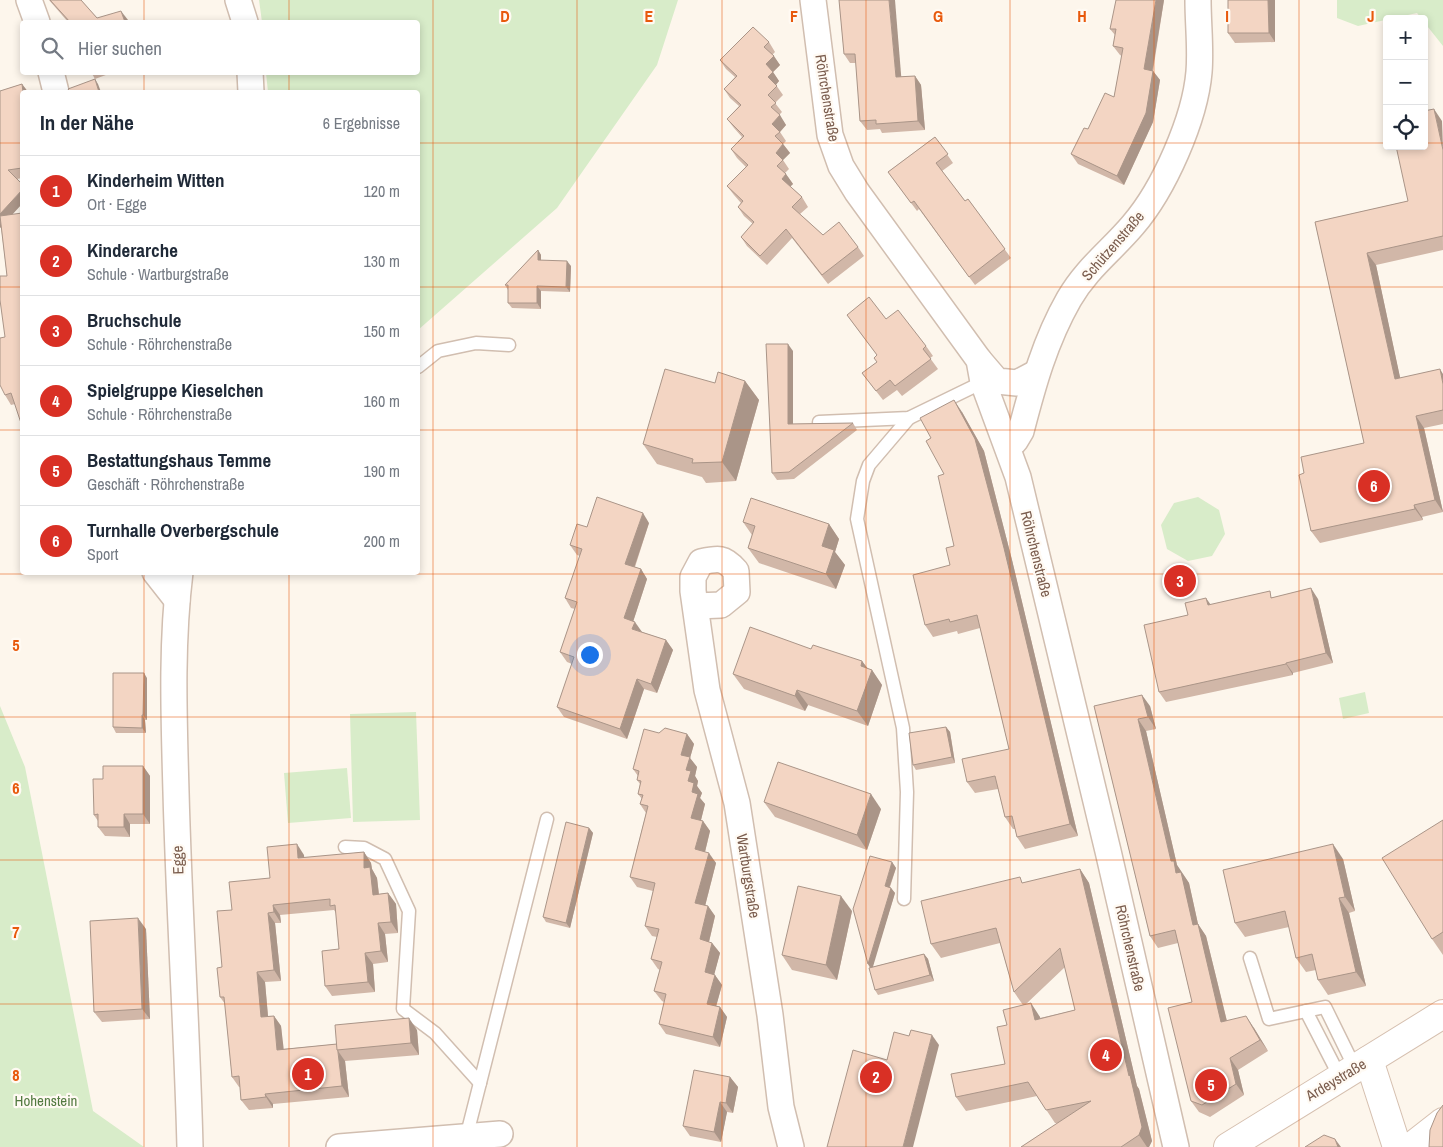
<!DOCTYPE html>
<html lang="de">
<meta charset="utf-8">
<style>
body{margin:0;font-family:"Archivo Narrow",sans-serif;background:#f2f2f3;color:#1f2937}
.controls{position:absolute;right:15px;top:15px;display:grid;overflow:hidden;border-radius:5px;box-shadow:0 2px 8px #0003}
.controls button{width:45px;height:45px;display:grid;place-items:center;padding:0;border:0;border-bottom:1px solid #e0e1e3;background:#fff;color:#1f2937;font:25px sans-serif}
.you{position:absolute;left:589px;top:654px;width:18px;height:18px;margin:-12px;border:4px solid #fff;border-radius:50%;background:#1a73e8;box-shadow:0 0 0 8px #1a73e833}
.badge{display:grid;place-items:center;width:32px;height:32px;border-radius:50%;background:#d93025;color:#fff;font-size:16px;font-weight:700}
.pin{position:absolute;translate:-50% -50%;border:2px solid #fff;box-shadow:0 1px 5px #0006}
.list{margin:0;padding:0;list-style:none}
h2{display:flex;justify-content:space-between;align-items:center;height:65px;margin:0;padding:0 20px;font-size:21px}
h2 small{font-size:16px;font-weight:400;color:#747a83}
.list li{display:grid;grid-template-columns:32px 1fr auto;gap:15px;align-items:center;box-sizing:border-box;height:70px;padding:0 20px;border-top:1px solid #e0e1e3}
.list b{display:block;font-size:19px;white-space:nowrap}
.list p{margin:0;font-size:16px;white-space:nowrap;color:#747a83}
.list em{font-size:16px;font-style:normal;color:#747a83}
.icon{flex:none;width:28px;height:28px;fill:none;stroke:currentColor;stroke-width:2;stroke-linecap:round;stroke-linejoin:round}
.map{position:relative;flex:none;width:1443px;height:1147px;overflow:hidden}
.search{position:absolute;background:#fff;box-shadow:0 2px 8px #0003;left:20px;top:20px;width:400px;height:55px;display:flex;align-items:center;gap:12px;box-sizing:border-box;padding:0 18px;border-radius:5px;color:#747a83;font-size:19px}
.panel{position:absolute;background:#fff;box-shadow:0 2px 8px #0003;left:20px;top:90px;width:400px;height:485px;border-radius:5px}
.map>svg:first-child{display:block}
.green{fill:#d8ecc9}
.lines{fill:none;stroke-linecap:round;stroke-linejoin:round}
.lane-casing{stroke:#d1beb0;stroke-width:15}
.street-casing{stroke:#d1beb0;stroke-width:28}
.secondary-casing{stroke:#d6c0b0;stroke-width:30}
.lane{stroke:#fff;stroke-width:12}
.street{stroke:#fff;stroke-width:25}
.secondary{stroke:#fff;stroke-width:28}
.wall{fill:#d1b7a8;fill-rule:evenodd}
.shaded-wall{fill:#aa9588}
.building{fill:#f3d5c3;stroke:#aa9588}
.grid{fill:none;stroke:#e8590c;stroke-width:1;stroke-opacity:0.55}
.labels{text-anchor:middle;stroke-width:4.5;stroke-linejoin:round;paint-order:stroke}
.street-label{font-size:15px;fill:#7a5c4d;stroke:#fffaf3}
.park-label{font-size:15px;fill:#537a41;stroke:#fffaf3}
.grid-label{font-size:16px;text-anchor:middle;font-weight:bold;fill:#e8590c;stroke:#fffaf3;stroke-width:4.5;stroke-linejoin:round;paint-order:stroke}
</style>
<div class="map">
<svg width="1443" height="1147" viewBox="0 0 1443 1147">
<rect width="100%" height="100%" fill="#fdf6ec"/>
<!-- green -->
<g class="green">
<path d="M259,0H678L657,65L557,208L418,330V92H268L266,73L418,72V22H262Z"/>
<path d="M1337,0H1443V46L1424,22V19H1422L1417,13L1358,26L1337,18Z"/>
<path d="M1198,497L1219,510L1225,534L1212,556L1188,561L1167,549L1161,525L1174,503Z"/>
<path d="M1365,692L1369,713L1343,719L1339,698Z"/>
<path d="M0,706L25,767L93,1111L144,1147H0Z"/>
<path d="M416,712L420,820L353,822L350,714Z"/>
<path d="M347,768L351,818L288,823L284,773Z"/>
</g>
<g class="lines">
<!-- lane casing -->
<g class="lane-casing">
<g id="lane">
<path d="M418,367L438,351L476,343L509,345"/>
<path d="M819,422L909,418L983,382"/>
<path d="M345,847L364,848L385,859L409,911L403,1009L435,1033L480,1083"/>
<path d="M904,899L907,792L903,728L857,519L863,481L869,465L909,418"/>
<path d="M1250,958L1269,1019L1306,1011"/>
<path d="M1340,1077L1306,1011L1325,1007L1355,1068"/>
<path d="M466,1138L547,819"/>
</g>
</g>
<!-- street casing -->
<g class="street-casing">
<g id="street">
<path d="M29,0L37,22"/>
<path d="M238,0L245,22"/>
<path d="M813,0L830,135L841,166L857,192L979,360L983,382L1018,477L1108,851L1176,1147"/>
<path d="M51,72L56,92"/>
<path d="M250,72L251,92"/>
<path d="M979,360L997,381L1017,383L1036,373"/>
<path d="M1007,444L1015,441L1021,431C1033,385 1045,341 1069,299C1087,268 1111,251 1133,225C1164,189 1195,119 1199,72C1201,49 1198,24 1198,0"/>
<path d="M155,572L177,600"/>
<path d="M180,572C171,645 174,718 176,792C179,910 187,1028 190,1147"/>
<path d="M696,606L721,605L737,592L736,571C724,557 718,558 701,562L693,577V591L707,690L737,803L770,1015L781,1107L791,1147"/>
<path d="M339,1147L500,1134"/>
</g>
</g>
<!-- secondary casing -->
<g class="secondary-casing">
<g id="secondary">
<path d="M1369,1060L1397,1147"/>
<path d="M1228,1147L1443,1014"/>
<path d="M1411,1147L1443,1122"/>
</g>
</g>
<!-- lane -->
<use href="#lane" class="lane"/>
<!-- street -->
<use href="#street" class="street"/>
<!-- secondary -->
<use href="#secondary" class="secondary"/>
</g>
<!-- wall -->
<g class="wall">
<path d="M49,0H81L97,18L128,20L129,22H68Z"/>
<path d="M839,0L901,77L915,76L921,85L925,130L882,133L880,129L867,130L860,121L856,63H850L844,54Z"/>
<path d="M1164,0L1153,71L1160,80L1153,122L1124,185L1078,164L1071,154L1088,129L1114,97L1122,56L1120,55L1113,46L1115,35L1110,29Z"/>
<path d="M1228,0H1275V42L1235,43L1228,33Z"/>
<path d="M769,42L775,52L772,55L780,65L773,72L779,81L776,85L783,95L775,103L782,112L779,115L786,125L780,132L786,141L783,144L790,153L783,160L789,169L785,173L793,184L790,186L802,197L808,207L800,214L823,235L858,247L864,256L828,284L792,238L767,265L747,246L741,237L753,224L744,216L738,207L741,203L734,195L727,186L746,167L737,158L731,149L742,137L734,128L727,119L739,106L730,98L724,89L735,77L726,69L720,60Z"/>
<path d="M91,72H114L95,79Z"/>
<path d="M22,84L28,92H22V178L17,179L13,214L15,404L11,405L5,395V337L7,276L1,227L0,228V91Z"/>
<path d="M1442,121L1443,250L1376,265L1400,378L1443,374V424L1424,428L1443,512L1422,517L1423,520L1320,543L1311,531L1304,473L1364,443L1315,222L1408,201Z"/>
<path d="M935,137L953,163L942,171L965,201L968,199L1011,258L975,285L919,209L917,211L888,172Z"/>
<path d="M538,250L541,255V260L571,266L570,292L541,291V309L512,308L508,303V290L505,285Z"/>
<path d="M847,315L886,319L926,346L933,356L930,358L938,369L902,396L897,390L883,400L862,373L877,362V355Z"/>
<path d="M793,351V424L853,423L857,430L794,479L777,480L772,473Z"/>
<path d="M745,381L759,400L736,481L706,483L702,477L657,464L643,444L715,383Z"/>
<path d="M962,412L984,451L1012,560L1078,836L1025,849L1017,837L1015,829H1013L1005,817L998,789L975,793L967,782L1009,749L980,628L958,634L957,631L933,637L925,625L950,565L954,546L944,474L931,438Z"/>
<path d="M743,522L829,524L839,539L835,552L845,565L836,589L759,563L748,548L752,535Z"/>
<path d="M649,523L635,567L641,569L647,579L633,622L642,632L666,640L673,650L657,693L644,689L627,739L564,717L557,707L572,664L567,662L560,652L575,609L571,608L565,598L580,556L577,555L570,545Z"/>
<path d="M1274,597L1318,599L1333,663L1293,673V675L1166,702L1159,692L1188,615L1210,605Z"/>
<path d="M811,649L862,661L868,669L872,670L882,685L868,726L808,705L805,711L744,689L733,674Z"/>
<path d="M147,678V720H145L146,733H116L113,727Z"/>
<path d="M1094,706H1150L1156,729L1146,731L1177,865L1189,883L1198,924L1206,936L1227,1021L1254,1028L1268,1051L1238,1070L1244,1095L1210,1117L1199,1112L1191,1101L1192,1002L1178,943L1158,948L1150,936Z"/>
<path d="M946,727L950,732L955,763L916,770L913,765Z"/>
<path d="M659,733L687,734L694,744L690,758L697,767L695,776L698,781L697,786L702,793L700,798L705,804L701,820L703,821L710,831L705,852L716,863L705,906H708L715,916L709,942L712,943L720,953L714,974L722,985L716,1006L720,1007L727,1017L720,1047L666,1034L659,1024L664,1002L662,1001L654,991L660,970L658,969L651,959L657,937L652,936L645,926L653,891L637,887L630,877L646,813L640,804L642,799L638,794L640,784L637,780L638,776L633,769Z"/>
<path d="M143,766L150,776V824H130V837L105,836L98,827V821L94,815L103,779Z"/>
<path d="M764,802L881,809L867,850L775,817Z"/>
<path d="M1443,820V955L1432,939Z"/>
<path d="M589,828L593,833L570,928L546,922L543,917Z"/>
<path d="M364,852L371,863L372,869L377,878L379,894L388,893L396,904L398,933L385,934L388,962L373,964L375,992L332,996L325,986L339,949L336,913L334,910L280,915L281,923H275L281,981L265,982L268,1016H274L281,1026L283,1049L337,1044L417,1030L419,1055L345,1061L349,1097L273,1104V1108L249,1110L241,1100L240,1087H239L232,1077L225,1004L220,997L222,967L232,910L270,878L304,855V858Z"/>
<path d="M1343,859L1355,911L1349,913L1366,986L1328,995L1318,980L1316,970L1306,972L1296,958L1289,927L1245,937L1235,923Z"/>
<path d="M892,862L896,868L890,887L895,893L872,967L924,954L928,959L934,981L878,995L875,990L870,968L868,964Z"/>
<path d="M1080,869L1089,883L1137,1086L1139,1089L1152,1141L1149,1147H1021L1058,1123H1055L1037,1096L966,1111L956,1097L1005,1064L1007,1025L1023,1005L1014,992L1000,943L941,958L931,944L1024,883ZM1065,967L1075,1010L1040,1018V1017L1025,1005Z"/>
<path d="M852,911L837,980L792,970L782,955Z"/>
<path d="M146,929L150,1019L102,1022L94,1012Z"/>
<path d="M730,1077L738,1087L733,1113L727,1112L721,1142L690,1136L683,1126Z"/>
</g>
<!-- shaded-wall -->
<g class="shaded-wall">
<path d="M889,0H895L902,86L896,77Z"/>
<path d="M1156,0H1164L1151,79L1144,69Z"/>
<path d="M1268,0H1275V42L1269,33Z"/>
<path d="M121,11L128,20L129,22H125Z"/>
<path d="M774,56L780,65L773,72L779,81L774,87L768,77L766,64Z"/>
<path d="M1153,71L1160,80L1153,122L1124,185L1117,176Z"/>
<path d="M915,76L921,85L925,130L918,121Z"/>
<path d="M95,79L98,84L101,92H99Z"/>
<path d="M22,84L28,92H23Z"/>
<path d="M1434,109L1442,121L1443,150Z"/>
<path d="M780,115L786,125L779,133L772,124Z"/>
<path d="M783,144L790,153L783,160L776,153Z"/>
<path d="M786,174L793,184L789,188L782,179Z"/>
<path d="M22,190V204L0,228V214Z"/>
<path d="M538,250L541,255V265L538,260Z"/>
<path d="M1367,253L1376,265L1403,391L1395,379Z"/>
<path d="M567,261L571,266L570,292L566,287Z"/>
<path d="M537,286L541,291V309L537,303Z"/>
<path d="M788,344L793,351V431L788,424Z"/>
<path d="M1440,369L1443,374V384Z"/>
<path d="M745,381L759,400L736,481L722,462Z"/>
<path d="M954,400L962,412L984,451L1012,560L1078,836L1070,824Z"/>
<path d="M1416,416L1424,428L1443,512L1435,500Z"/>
<path d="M1414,505L1422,517L1423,520L1415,509Z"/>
<path d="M643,513L649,523L632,574L625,564Z"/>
<path d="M829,524L839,539L835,552L845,565L836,589L826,574L822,546Z"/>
<path d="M641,569L647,579L631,628L624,618Z"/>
<path d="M1311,588L1318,599L1333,663L1326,653Z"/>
<path d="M1206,598L1213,608L1208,605Z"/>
<path d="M635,622L642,632L632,629Z"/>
<path d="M666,640L673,650L657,693L651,684Z"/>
<path d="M862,661L871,673L872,670L882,685L868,726L857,711L861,666Z"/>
<path d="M1286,663L1293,673V675L1286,664Z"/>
<path d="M144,673L147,678V720L143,715Z"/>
<path d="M637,679L644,689L627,739L620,729Z"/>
<path d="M797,690L808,705L805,711L795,696Z"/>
<path d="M1142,695L1150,706L1156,729L1148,717Z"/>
<path d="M142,715L145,720L146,733L142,728Z"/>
<path d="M1138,719L1146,731L1177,865L1189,883L1198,924L1206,936L1230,1034L1221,1022L1193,925L1171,861Z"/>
<path d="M946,727L950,732L955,763L952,757Z"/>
<path d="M687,734L694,744L690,758L697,767L695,776L698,781L697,786L702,793L700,798L705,804L699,828L691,818L686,770L681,755Z"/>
<path d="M143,766L150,776V824L143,814Z"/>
<path d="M871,794L881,809L867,850L857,835Z"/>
<path d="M124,814L130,824V837L124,827Z"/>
<path d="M703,821L710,831L703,860L695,849Z"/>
<path d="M589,828L593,833L570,928L566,923Z"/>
<path d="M297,844L304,855L305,869L298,858Z"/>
<path d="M1333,844L1343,859L1355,911L1345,897Z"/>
<path d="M364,852L371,863L372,869L377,878L380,905L373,895L364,868Z"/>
<path d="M709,853L716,863L703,914L695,903Z"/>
<path d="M892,862L896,868L888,891L885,886Z"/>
<path d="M1080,869L1089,883L1137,1086L1139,1089L1152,1141L1149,1147H1147L1139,1135L1129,1076Z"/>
<path d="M891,888L895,893L872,970L868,964Z"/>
<path d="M388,893L396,904L398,933L391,922Z"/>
<path d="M841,896L852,911L837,980L826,965Z"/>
<path d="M1339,898L1349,913L1366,986L1356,972Z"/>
<path d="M273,905L280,915L281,923L274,912Z"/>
<path d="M708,906L715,916L707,950L700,939Z"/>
<path d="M268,913L275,923L281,981L274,970Z"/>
<path d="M138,918L146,929L150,1019L142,1009Z"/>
<path d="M378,923L385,934L388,962L381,951Z"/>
<path d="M712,943L720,953L712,983L705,972Z"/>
<path d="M365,953L373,964L375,992L368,982Z"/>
<path d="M924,954L928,959L934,981L930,975Z"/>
<path d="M257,972L265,982L269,1028L261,1017Z"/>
<path d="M715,975L722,985L714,1014L707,1004Z"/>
<path d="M1031,1003L1040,1017L1044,1033L1035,1020Z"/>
<path d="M720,1007L727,1017L720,1047L713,1037Z"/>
<path d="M274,1016L281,1026L285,1060L277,1050Z"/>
<path d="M1246,1016L1254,1028L1268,1051L1260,1040Z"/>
<path d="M409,1018L417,1030L419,1055L411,1043Z"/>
<path d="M932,1035L939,1045L913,1147H903Z"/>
<path d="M338,1051L345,1061L349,1097L342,1086Z"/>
<path d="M1230,1058L1238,1070L1244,1095L1236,1084Z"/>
<path d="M730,1077L738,1087L733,1113L726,1103Z"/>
<path d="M265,1094L273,1104V1108L266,1097Z"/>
<path d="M720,1102L727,1112L721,1142L714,1132Z"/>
<path d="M1335,1139L1341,1147H1338Z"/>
</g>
<!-- building -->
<g class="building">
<path d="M50,0H81L97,18L121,11L125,22H70Z"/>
<path d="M839,0H889L896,77L915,76L918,121L876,124V120L860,121L855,54H844Z"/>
<path d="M1116,0H1156L1144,69L1153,71L1146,113L1117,176L1071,154L1084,128L1088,129L1105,93L1114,97L1123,48L1113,46L1116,29H1110Z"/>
<path d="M1228,0H1268L1269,33H1228Z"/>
<path d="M753,27L769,42L764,47L774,56L766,64L773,72L768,77L777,86L768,95L776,103L771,107L780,115L772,124L780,132L775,136L783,144L776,153L783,160L777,166L786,174L782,179L802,197L792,207L823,235L839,222L858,247L822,275L786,229L760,256L741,237L754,222L738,207L743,201L727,186L748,165L731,149L744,136L727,119L741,105L724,89L737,76L720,60Z"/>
<path d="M95,79L99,92H70L68,89Z"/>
<path d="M22,84L23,92L22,168L8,170L22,184V190L0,214V91Z"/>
<path d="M1434,109L1443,150V236L1367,253L1395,379L1440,369L1443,384V410L1416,416L1435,500L1414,505L1415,509L1311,531L1299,475L1304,473L1301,457L1364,443L1315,222L1408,201L1396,146H1424V111Z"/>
<path d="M935,137L948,154L936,163L965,201L968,199L1005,249L969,277L914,201L911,203L888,172Z"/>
<path d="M22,213V426L11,393L5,395L0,385V338L5,337L0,300V276H7L0,216Z"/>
<path d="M538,250V260L567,261L566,287L537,286V303H508V285H505Z"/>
<path d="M869,297L886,319L898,310L926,346L923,349L931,359L895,386L890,380L876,391L862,373L877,362L874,358L877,355L847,315Z"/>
<path d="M766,344H788V424L853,423L789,472L772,473Z"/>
<path d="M665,369L715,383L718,372L745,381L722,462L692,463L693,459L643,444Z"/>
<path d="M954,400L975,439L1004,548L1070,824L1017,837L1012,816L1005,817L995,776L967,782L962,759L1009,749L977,615L950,622L949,619L925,625L913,575L950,565L946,548L954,546L938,476L944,474L926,441L931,438L920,418Z"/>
<path d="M597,497L643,513L625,564L641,569L624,618L635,622L632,629L666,640L651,684L637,679L620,729L557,707L574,657L560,652L577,602L565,598L582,549L570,545L577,524L587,527Z"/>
<path d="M751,498L829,524L822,546L834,550L826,574L748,548L755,526L743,522Z"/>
<path d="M1311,588L1326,653L1286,663V664L1159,692L1144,625L1188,615L1185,603L1206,598L1208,605L1270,591L1271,598Z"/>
<path d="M750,627L811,649L813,645L862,661L861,666L872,670L857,711L797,690L795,696L733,674Z"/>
<path d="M113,673H144L143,715H142V728L113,727Z"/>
<path d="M1142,695L1148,717L1138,719L1171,861H1174L1176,873L1181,872L1193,925L1198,924L1221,1022L1246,1016L1260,1040L1230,1058L1236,1084L1202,1105L1191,1101L1168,1008L1192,1002L1175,930L1150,936L1094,706Z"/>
<path d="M946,727L952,757L913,765L909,733Z"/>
<path d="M665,728L687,734L681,755L690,757L686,770L691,771L688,781L694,783L692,792L698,794L691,818L703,821L695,849L709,853L695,903L708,906L700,939L712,943L705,972L715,975L707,1004L720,1007L713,1037L659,1024L666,994L654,991L662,962L651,959L659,929L645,926L655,883L630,877L648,806L640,804L643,795L638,794L641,781L637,780L639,771L633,769L644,729L659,733Z"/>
<path d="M778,762L871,794L857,835L764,802Z"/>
<path d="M103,766H143V814H124V827H98V814L94,815L93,779H103Z"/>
<path d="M1443,820V932L1432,939L1382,858Z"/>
<path d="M566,822L589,828L566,923L543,917Z"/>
<path d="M297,844L298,858L364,852V868L370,867L373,895L388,893L391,922L378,923L381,951L365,953L368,982L325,986L322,951L339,949L335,905L330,906V899L273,905L274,912L268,913L274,970L257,972L261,1017L274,1016L277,1050L337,1044L342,1086L265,1094L266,1097L241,1100L239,1076L232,1077L224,997H220L217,968L222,967L217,911L232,910L229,882L270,878L267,847Z"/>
<path d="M1333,844L1345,897L1339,898L1356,972L1318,980L1312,954L1296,958L1285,911L1235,923L1223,870Z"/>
<path d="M870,856L892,862L885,886L891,888L868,964L853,909Z"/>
<path d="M1080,869L1129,1076L1130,1075L1142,1127L1139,1135L1121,1147H1021L1091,1101L1046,1110L1028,1082L956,1097L951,1074L1005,1064L997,1027L1007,1025L1003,1010L1031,1003L1035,1020L1075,1010L1060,948L1014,992L996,928L931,944L921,901L1020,877L1022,883Z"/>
<path d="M798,886L841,896L826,965L782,955Z"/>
<path d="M138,918L142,1009L94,1012L90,921Z"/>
<path d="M924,954L930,975L875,990L869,968Z"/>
<path d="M409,1018L411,1043L337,1050L335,1025Z"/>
<path d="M911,1030L932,1035L903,1147H827L853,1050L887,1060L894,1032L909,1036Z"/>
<path d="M694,1070L730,1077L726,1103L720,1102L714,1132L683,1126Z"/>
<path d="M1443,1105V1147H1429L1430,1130L1437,1113Z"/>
<path d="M1324,1135L1335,1139L1338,1147H1305Z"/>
</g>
<!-- grid -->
<path class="grid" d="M144,0V22M289,0V22M433,0V1147M577,0V1147M722,0V1147M866,0V1147M1010,0V1147M1154,0V1147M1299,0V1147M144,72V92M289,72V92M0,143H22M418,143H1387M1424,143H1443M0,287H22M418,287H1443M0,430H22M418,430H1443M144,572V1147M289,572V1147M0,574H1443M0,717H1443M0,860H1443M0,1004H1443"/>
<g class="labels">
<!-- street labels -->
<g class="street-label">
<text transform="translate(827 98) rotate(81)" y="5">Röhrchenstraße</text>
<text transform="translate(1113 246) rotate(-49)" y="5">Schützenstraße</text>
<text transform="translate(1036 554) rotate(76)" y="5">Röhrchenstraße</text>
<text transform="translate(178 860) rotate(-92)" y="5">Egge</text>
<text transform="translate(748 876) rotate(81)" y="5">Wartburgstraße</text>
<text transform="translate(1130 948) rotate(77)" y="5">Röhrchenstraße</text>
<text transform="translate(1336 1080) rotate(-31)" y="5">Ardeystraße</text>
</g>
<!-- park labels -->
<g class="park-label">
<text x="46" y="1106">Hohenstein</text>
</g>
</g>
<g class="grid-label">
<text x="505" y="22">D</text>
<text x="649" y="22">E</text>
<text x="794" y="22">F</text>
<text x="938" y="22">G</text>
<text x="1082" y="22">H</text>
<text x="1227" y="22">I</text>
<text x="1371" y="22">J</text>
<text x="16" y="651">5</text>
<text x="16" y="794">6</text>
<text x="16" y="938">7</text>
<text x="16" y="1081">8</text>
</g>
</svg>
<div class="controls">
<button>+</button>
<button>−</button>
<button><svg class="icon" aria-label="locate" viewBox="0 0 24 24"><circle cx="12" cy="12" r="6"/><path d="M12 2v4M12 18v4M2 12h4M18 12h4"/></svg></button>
</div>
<div class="you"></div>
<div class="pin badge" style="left:308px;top:1074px">1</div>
<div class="pin badge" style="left:876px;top:1077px">2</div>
<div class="pin badge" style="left:1180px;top:581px">3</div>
<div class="pin badge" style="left:1106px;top:1055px">4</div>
<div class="pin badge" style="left:1211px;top:1085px">5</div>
<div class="pin badge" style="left:1374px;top:486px">6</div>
<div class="search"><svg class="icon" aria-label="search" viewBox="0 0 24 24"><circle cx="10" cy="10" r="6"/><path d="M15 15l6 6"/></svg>Hier suchen</div>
<section class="panel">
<h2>In der Nähe<small>6 Ergebnisse</small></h2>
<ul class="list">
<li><span class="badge">1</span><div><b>Kinderheim Witten</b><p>Ort · Egge</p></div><em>120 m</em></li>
<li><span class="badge">2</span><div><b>Kinderarche</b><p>Schule · Wartburgstraße</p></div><em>130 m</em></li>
<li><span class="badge">3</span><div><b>Bruchschule</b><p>Schule · Röhrchenstraße</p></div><em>150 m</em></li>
<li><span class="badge">4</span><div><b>Spielgruppe Kieselchen</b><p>Schule · Röhrchenstraße</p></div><em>160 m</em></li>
<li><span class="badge">5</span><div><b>Bestattungshaus Temme</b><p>Geschäft · Röhrchenstraße</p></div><em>190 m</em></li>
<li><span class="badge">6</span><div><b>Turnhalle Overbergschule</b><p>Sport</p></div><em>200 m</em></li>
</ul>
</section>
</div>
